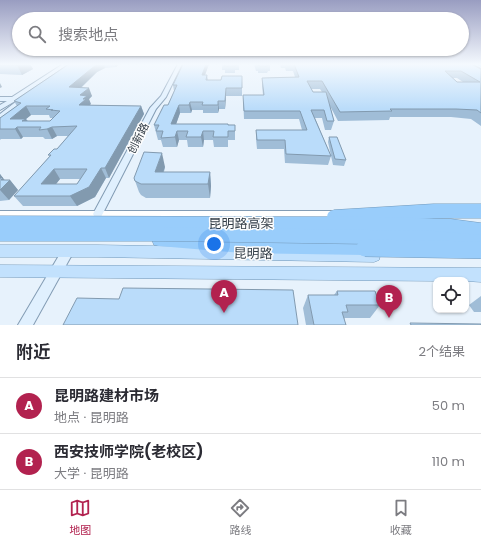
<!DOCTYPE html>
<html lang="zh">
<meta charset="utf-8">
<style>
body{margin:0;font-family:Poppins,"Noto Sans SC",sans-serif;background:#f7f7f7;color:#2b2b33}
.controls{position:absolute;right:12px;bottom:12px;display:grid;overflow:hidden;border-radius:8px;box-shadow:0 1px 3px #0004}
.controls button{width:36px;height:36px;display:grid;place-items:center;padding:0;border:0;border-bottom:1px solid #e1e1e2;background:#fff;color:#2b2b33;font:20px sans-serif}
.you{position:absolute;left:214px;top:244px;width:14px;height:14px;margin:-10px;border:3px solid #fff;border-radius:50%;background:#1a73e8;box-shadow:0 0 0 6px #1a73e833}
.badge{display:grid;place-items:center;width:26px;height:26px;border-radius:50%;background:#b2224f;color:#fff;font-size:13px;font-weight:700}
.pin{position:absolute;translate:-50% -33px;filter:drop-shadow(0 1px 2px #0008)}
.pin::after{content:'';position:absolute;top:21px;width:14px;height:12px;background:inherit;clip-path:polygon(0 0,100% 0,50% 100%)}
.list{margin:0;padding:0;list-style:none}
h2{display:flex;justify-content:space-between;align-items:center;height:52px;margin:0;padding:0 16px;font-size:17px}
h2 small{font-size:13px;font-weight:400;color:#7c7c81}
.list li{display:grid;grid-template-columns:26px 1fr auto;gap:12px;align-items:center;box-sizing:border-box;height:56px;padding:0 16px;border-top:1px solid #e1e1e2}
.list b{display:block;font-size:15px;white-space:nowrap}
.list p{margin:0;font-size:13px;white-space:nowrap;color:#7c7c81}
.list em{font-size:13px;font-style:normal;color:#7c7c81}
.icon{flex:none;width:22px;height:22px;fill:none;stroke:currentColor;stroke-width:2;stroke-linecap:round;stroke-linejoin:round}
.map{position:relative;flex:none;width:481px;height:325px;overflow:hidden}
.search{position:absolute;background:#fff;box-shadow:0 1px 3px #0004;left:12px;right:12px;top:12px;height:44px;display:flex;align-items:center;gap:10px;box-sizing:border-box;padding:0 14px;border-radius:22px;color:#7c7c81;font-size:15px}
.sheet{height:164px;background:#fff}
nav{display:flex;justify-content:space-around;align-items:center;box-sizing:border-box;height:56px;border-top:1px solid #e1e1e2;background:#fff;font-size:11px;color:#7c7c81}
nav a{display:grid;justify-items:center;gap:2px}
nav .on{color:#b2224f}
.map>svg:first-child{display:block}
.lines{fill:none;stroke-linecap:round;stroke-linejoin:round}
.street-casing{stroke:#839cb4;stroke-width:2}
.secondary-casing{stroke:#839cb4;stroke-width:2}
.primary-casing{stroke:#759bbc;stroke-width:1}
.highway-casing{stroke:#759bbc;stroke-width:1}
.street{fill:#fff;fill-rule:evenodd}
.secondary{fill:#e0f0fe;fill-rule:evenodd}
.primary{fill:#c2e1fd;fill-rule:evenodd}
.highway{fill:#99cdfb;fill-rule:evenodd}
.highway-bridge-far1-casing{stroke:#759bbc;stroke-width:15;stroke-linecap:butt}
.highway-bridge-casing{stroke:#759bbc;stroke-width:18;stroke-linecap:butt}
.highway-bridge-far1{stroke:#99cdfb;stroke-width:14}
.highway-bridge{stroke:#99cdfb;stroke-width:17}
.wall{fill:#a0bdd7;fill-rule:evenodd}
.shaded-wall{fill:#829aaf}
.building{fill:#badcfa;stroke:#829aaf;fill-rule:evenodd}
.labels{text-anchor:middle;stroke-width:3;stroke-linejoin:round;paint-order:stroke}
.street-label{font-size:11px;fill:#323d47;stroke:#fdfdfd}
.near-street-label{font-size:13px;fill:#323d47;stroke:#fdfdfd}
</style>
<div class="map">
<svg width="481" height="325" viewBox="0 0 481 325">
<rect width="100%" height="100%" fill="#e7f2fc"/>
<g class="lines">
<!-- street casing -->
<g class="street-casing">
<path id="street" d="M0,211H335L338,212L339,214L338,216L335,217H0Z"/>
</g>
<!-- secondary casing -->
<g class="secondary-casing">
<g id="secondary">
<path d="M63,64H68L17,100L0,110V105L7,101H0V97H12Z"/>
<path d="M178,64H182L166,97L156,109L101,217L98,218L95,217L93,214L150,108L161,96Z"/>
<path d="M473,64H478L481,65V68Z"/>
<path d="M22,97L27,98L0,119V114Z"/>
<path d="M68,246L72,247L74,251L33,325H18L64,247Z"/>
</g>
</g>
<!-- primary casing -->
<g class="primary-casing">
<g id="primary">
<path d="M0,245H97L374,250L379,252L380,256L379,260L374,262L97,257H0Z"/>
<path d="M0,265L481,268V282L466,281V280H436V281L0,277Z"/>
</g>
</g>
<!-- highway casing -->
<g class="highway-casing">
<g id="highway">
<path d="M475,64H481V67Z"/>
<path d="M159,234L242,239L365,241L370,243L373,248L370,253L365,255L242,253L159,246L154,245L152,240L154,235Z"/>
</g>
</g>
<!-- street -->
<use href="#street" class="street"/>
<!-- secondary -->
<use href="#secondary" class="secondary"/>
<!-- primary -->
<use href="#primary" class="primary"/>
<!-- highway -->
<use href="#highway" class="highway"/>
<!-- highway-bridge-far1 casing -->
<g class="highway-bridge-far1-casing">
<g id="highway-bridge-far1">
<path d="M334,217L434,211H481"/>
<path d="M0,223L379,224L450,226L481,230"/>
<path d="M0,234H163L434,238L481,242"/>
</g>
</g>
<!-- highway-bridge casing -->
<g class="highway-bridge-casing">
<path id="highway-bridge" d="M365,248L481,250"/>
</g>
<!-- highway-bridge-far1 -->
<use href="#highway-bridge-far1" class="highway-bridge-far1"/>
<!-- highway-bridge -->
<use href="#highway-bridge" class="highway-bridge"/>
</g>
<!-- wall -->
<g class="wall">
<path d="M0,64H30L33,69L22,75L0,74Z"/>
<path d="M69,64H119L116,67L105,68L97,72L81,88L92,96L89,99L90,105L141,106L144,114L109,178H106L95,197L77,206H23L14,196L50,156L48,155L57,149L68,136H57L52,139H45L43,137H23L21,139H1L0,140V118L17,106L14,101ZM31,115H49L50,118H53L50,121H28L26,119ZM60,179H80L77,184H56Z"/>
<path d="M183,64H209L205,75H207L208,80H221L242,76V96H226L225,109H219L218,113H203V110H192L191,113H180L176,124L235,125V140H228V147H214L213,140H204L203,147H188L187,140H179L177,147H163L161,140H158L154,125L168,105L174,91L173,85Z"/>
<path d="M222,64H239V70H235V73H225V70H222Z"/>
<path d="M254,64H270V71H268L267,73H258V71H256Z"/>
<path d="M280,64H471L481,69V126L471,119L451,117H390L389,120L338,121L330,106L334,121L331,130H325L322,118H315L331,156L328,165L285,163L284,149H257L256,139V130H302L299,119H244L243,95H263L262,85V78L295,77L293,71H286L285,68H281ZM453,78H457L463,82H457ZM311,89H320L322,92H313Z"/>
<path d="M329,137L346,160L344,166L333,165L328,142Z"/>
<path d="M165,167L164,172H210L211,186L210,198H146L141,195L139,192L134,178Z"/>
<path d="M0,174L4,180H10L18,190L9,200L0,201Z"/>
<path d="M337,291L380,305L370,318H345L344,319L346,325H306L303,308L308,295H334Z"/>
<path d="M481,296V312H474L469,305Z"/>
</g>
<!-- shaded-wall -->
<g class="shaded-wall">
<path d="M20,64H30L33,69L22,75L17,65Z"/>
<path d="M97,64H104L105,68L97,72L73,95L69,87Z"/>
<path d="M114,64H119L116,67Z"/>
<path d="M206,64H209L202,83V75Z"/>
<path d="M0,83L2,87L0,88Z"/>
<path d="M89,88L92,96L89,99L91,104L89,106L79,105L80,95Z"/>
<path d="M226,88V96L225,109V101Z"/>
<path d="M218,101L219,109L218,113Z"/>
<path d="M190,102L192,110L191,113L189,105Z"/>
<path d="M179,105L180,113L173,133L171,124Z"/>
<path d="M26,106L31,115L26,119L31,127L10,119Z"/>
<path d="M141,106L144,114L109,178L105,168Z"/>
<path d="M17,127L23,137L21,139L15,129Z"/>
<path d="M52,127L57,136L52,139L47,129Z"/>
<path d="M177,131L179,140L177,147L175,137Z"/>
<path d="M203,131L204,140L203,147L201,137Z"/>
<path d="M162,153L165,167L159,184L155,172Z"/>
<path d="M101,168L106,178L95,197L77,206L70,196Z"/>
<path d="M54,169L60,179L48,194L41,184Z"/>
<path d="M210,172L211,186L210,198L208,184Z"/>
<path d="M0,174L7,183L10,180L18,190L9,200L0,190Z"/>
</g>
<!-- building -->
<g class="building">
<path d="M0,64H20L17,65H0Z"/>
<path d="M69,64H97L69,87L89,88L80,95L87,96L83,99H86L79,105L141,106L105,168H101L89,187L70,196H14L51,155H48L54,149H57L77,126L52,127L47,129L39,130L41,127H17L15,129H0V118L21,103L14,101ZM26,106H50L46,109L53,110H51L60,111L50,121H22L26,119H10ZM54,169H87L77,184H41Z"/>
<path d="M183,64H206L202,75H207L206,80H221L222,76H242V88H226L225,101H218V105H202L203,102H190L189,105H179L171,124H228V125H235V131H228V137H213L214,131H203L201,137H186L188,131H177L175,137L161,138L163,131H156L159,125H154L164,105H168L177,85H173Z"/>
<rect x="225" y="64" width="10" height="2"/>
<path d="M256,64H270H268V66H259L258,64Z"/>
<path d="M287,64H471L481,69V113L477,110L456,109H390L392,111L340,112L322,81H307L313,92H326L334,121H327L324,110H311L331,156L286,154L285,140H257L256,130H307L300,111H244L243,95H264L262,78L299,77L294,64ZM445,71H461L480,82H457Z"/>
<path d="M329,137H337L346,160L335,159Z"/>
<path d="M144,152L162,153L155,172H210L208,184H141L135,181L134,178Z"/>
<path d="M0,178H3L1,180H10L0,190Z"/>
<path d="M123,288L293,290L298,325H63L77,298L119,299Z"/>
<path d="M337,291H375L380,305H346L348,312H342L346,325H314L308,295H338Z"/>
<path d="M410,323L481,324V325H411Z"/>
</g>
<!-- sky -->
<linearGradient id="sky" x2="0" y2="1"><stop stop-color="#999dc1"/><stop offset="0.59" stop-color="#f4f9fe"/><stop offset="1" stop-color="#f4f9fe" stop-opacity="0"/></linearGradient>
<rect width="481" height="109" fill="url(#sky)"/>
<g class="labels">
<!-- street labels -->
<g class="street-label">
<text transform="translate(138 138) rotate(-63)" y="4">创新路</text>
</g>
<!-- near-street labels -->
<g class="near-street-label">
<text x="241" y="228">昆明路高架</text>
<text transform="translate(253 253) rotate(1)" y="5">昆明路</text>
</g>
</g>
</svg>
<div class="controls">
<button><svg class="icon" aria-label="locate" viewBox="0 0 24 24"><circle cx="12" cy="12" r="6"/><path d="M12 2v4M12 18v4M2 12h4M18 12h4"/></svg></button>
</div>
<div class="you"></div>
<div class="pin badge" style="left:224px;top:313px">A</div>
<div class="pin badge" style="left:389px;top:318px">B</div>
<div class="search"><svg class="icon" aria-label="search" viewBox="0 0 24 24"><circle cx="10" cy="10" r="6"/><path d="M15 15l6 6"/></svg>搜索地点</div>
</div>
<section class="sheet">
<h2>附近<small>2个结果</small></h2>
<ul class="list">
<li><span class="badge">A</span><div><b>昆明路建材市场</b><p>地点 · 昆明路</p></div><em>50 m</em></li>
<li><span class="badge">B</span><div><b>西安技师学院(老校区)</b><p>大学 · 昆明路</p></div><em>110 m</em></li>
</ul>
</section>
<nav>
<a class="on"><svg class="icon" aria-label="map" viewBox="0 0 24 24"><path d="M3 6l6-2 6 2 6-2v14l-6 2-6-2-6 2zM9 4v14M15 6v14"/></svg>地图</a>
<a><svg class="icon" aria-label="directions" viewBox="0 0 24 24"><path d="M12 3l9 9-9 9-9-9zM9 14v-3h6M13 9l2 2-2 2"/></svg>路线</a>
<a><svg class="icon" aria-label="saved" viewBox="0 0 24 24"><path d="M7 4h10v16l-5-4-5 4z"/></svg>收藏</a>
</nav>
